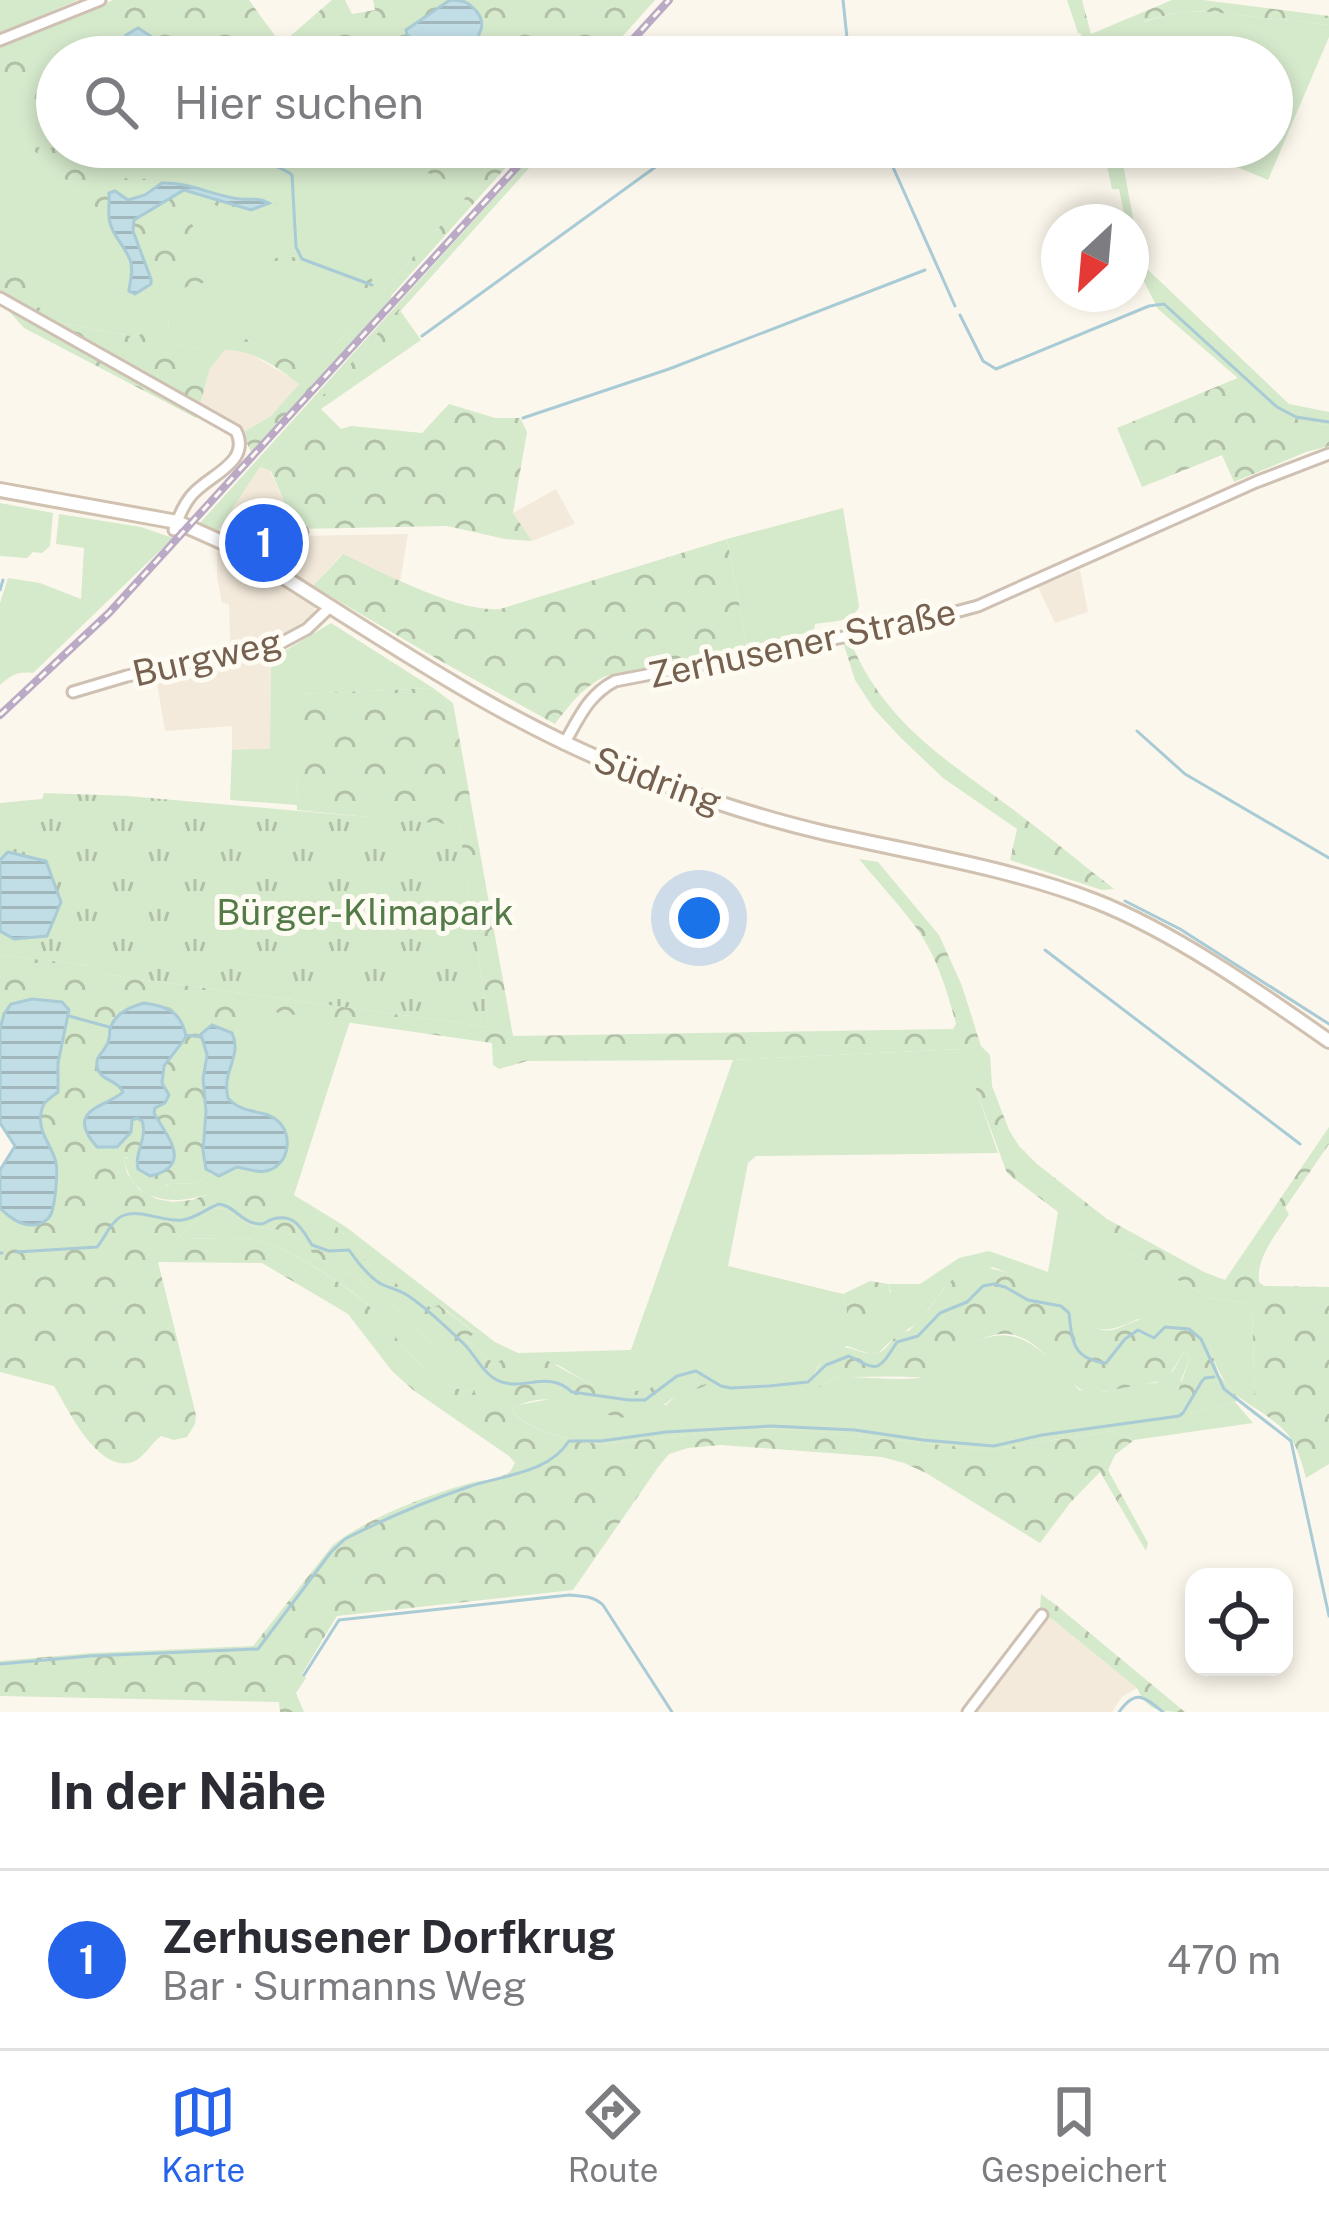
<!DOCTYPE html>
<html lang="de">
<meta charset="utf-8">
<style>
body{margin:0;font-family:"Public Sans",sans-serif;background:#f7f7f7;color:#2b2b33}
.controls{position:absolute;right:36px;bottom:36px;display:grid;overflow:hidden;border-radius:24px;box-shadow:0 6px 18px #0003}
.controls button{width:108px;height:108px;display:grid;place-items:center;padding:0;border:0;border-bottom:3px solid #e1e1e2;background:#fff;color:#2b2b33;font:60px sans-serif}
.compass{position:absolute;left:1041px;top:204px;width:108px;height:108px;border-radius:50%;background:#fff;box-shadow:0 6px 18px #0003;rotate:206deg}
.you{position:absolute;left:699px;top:918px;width:42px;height:42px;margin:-30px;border:9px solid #fff;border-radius:50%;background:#1a73e8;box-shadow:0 0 0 18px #1a73e833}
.badge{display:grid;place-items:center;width:78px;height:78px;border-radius:50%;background:#2563eb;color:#fff;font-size:39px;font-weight:700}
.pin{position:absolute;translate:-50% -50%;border:6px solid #fff;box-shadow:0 3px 12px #0006}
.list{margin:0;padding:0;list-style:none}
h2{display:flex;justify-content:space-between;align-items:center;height:156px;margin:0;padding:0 48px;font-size:51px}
h2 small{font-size:39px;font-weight:400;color:#7c7c81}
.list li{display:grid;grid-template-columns:78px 1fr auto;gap:36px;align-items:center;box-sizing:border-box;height:180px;padding:0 48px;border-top:3px solid #e1e1e2}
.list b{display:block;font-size:45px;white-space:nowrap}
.list p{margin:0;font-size:39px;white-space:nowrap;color:#7c7c81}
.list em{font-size:39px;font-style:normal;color:#7c7c81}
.icon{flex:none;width:66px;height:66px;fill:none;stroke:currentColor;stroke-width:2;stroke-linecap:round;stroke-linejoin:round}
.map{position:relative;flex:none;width:1329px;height:1712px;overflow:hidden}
.search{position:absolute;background:#fff;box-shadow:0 6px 18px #0003;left:36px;right:36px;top:36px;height:132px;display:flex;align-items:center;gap:30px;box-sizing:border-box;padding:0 42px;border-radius:66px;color:#7c7c81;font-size:45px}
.sheet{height:336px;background:#fff}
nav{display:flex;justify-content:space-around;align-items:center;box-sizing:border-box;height:168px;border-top:3px solid #e1e1e2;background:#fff;font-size:33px;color:#7c7c81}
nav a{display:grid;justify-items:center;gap:6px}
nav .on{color:#2563eb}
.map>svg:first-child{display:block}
.residential{fill:#f3eadb}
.grass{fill:#d5e9cb}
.forest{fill:url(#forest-crowns);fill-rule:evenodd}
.park{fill:url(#park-tufts)}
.water{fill:url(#water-rules);stroke:#a8cbd6;stroke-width:3}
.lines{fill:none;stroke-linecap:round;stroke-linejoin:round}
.stream{stroke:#a8cbd6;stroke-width:3}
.minor-casing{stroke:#cec0b2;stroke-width:15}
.secondary-casing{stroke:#d0c1b0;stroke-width:18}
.minor{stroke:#fff;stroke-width:9}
.secondary{stroke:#fff;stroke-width:12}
.rail-casing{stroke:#bbaac6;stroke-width:8}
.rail{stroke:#fefbf3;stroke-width:3;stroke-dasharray:9;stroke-linecap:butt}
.labels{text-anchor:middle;stroke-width:10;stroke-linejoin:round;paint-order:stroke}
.street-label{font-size:36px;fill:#766150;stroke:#fefbf3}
.park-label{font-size:36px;fill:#537b48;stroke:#fefbf3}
</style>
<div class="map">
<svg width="1329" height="1712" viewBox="0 0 1329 1712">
<defs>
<pattern id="forest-crowns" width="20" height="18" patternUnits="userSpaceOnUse" patternTransform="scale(3)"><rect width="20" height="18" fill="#d5e9cb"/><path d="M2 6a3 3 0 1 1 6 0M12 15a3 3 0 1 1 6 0" fill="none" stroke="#b1c0a7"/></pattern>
<pattern id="park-tufts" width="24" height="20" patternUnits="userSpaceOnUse" patternTransform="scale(3)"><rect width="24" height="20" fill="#d5e9cb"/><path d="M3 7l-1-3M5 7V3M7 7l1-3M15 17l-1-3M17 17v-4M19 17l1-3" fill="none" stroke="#b1c0a7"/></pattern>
<pattern id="water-rules" width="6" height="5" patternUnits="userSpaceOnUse" patternTransform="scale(3)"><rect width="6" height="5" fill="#c1dde5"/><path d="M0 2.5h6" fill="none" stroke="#a1b7bc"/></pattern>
</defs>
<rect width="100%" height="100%" fill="#fcf7ec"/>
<!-- residential -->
<g class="residential">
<path d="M242,349L300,383L271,416L242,433L233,423L200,404L210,368L225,350Z"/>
<path d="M260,467L270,471L296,528V536L408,534L400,582L342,554L313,586L315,611L297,627L271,638L270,750H232V726L165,731L156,677V661L230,643L229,604L222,603L217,577V532Z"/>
<path d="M556,489L575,524L532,541L513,513Z"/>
<path d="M1080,570L1088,612L1055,623L1038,587Z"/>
<path d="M1043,1617L1052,1619L1137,1688L1122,1697L1112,1712H972Z"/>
</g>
<!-- grass -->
<g class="grass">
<path d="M0,0H78L0,33Z"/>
<path d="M114,0L290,57H57V147H362L473,189L325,357L295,364L246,339L205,350L169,343V323L136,337L58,322L0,290V46Z"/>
<path d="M1183,11L1212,12L1329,25V37L1268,180L1232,165L1240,147H1272V57H1086L1085,51C1103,30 1155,19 1183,11Z"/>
<path d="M540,147H548L260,467L217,532L199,524Z"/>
<path d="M1103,147H1120L1139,251L1144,266L1289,404L1329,412V425L1303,422L1278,413L1158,309L1133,260L1131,222H1126L1119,189H1112Z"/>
<path d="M0,503L53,513L50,546L42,553L33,552L27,558L0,556Z"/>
<path d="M843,508L859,606C854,623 830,621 815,624L814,631L747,646L727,539Z"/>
<path d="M59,514L141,527L173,538L33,673C18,671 11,675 0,685V603L8,578L40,583L81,599L84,548L56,544Z"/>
<path d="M331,623L433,688L300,694L297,805L230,800L232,750L270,749L271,654L288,649Z"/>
<path d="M260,1010L350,1021L294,1195L346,1227L495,1342L518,1353L631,1350L733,1060L962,1049L998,1153L756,1156L748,1163L728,1266L843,1294L848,1316L891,1292L888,1284H920L959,1258L989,1251L1048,1272L1058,1212H1066L1098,1235L1210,1298L1252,1304L1255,1408C1226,1390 1219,1376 1209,1344L1138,1319C1107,1333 1090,1338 1077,1301L993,1267L944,1288L918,1323L894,1338L878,1353L870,1354L847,1346L819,1364L811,1381L821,1386L835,1378L844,1377C866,1377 911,1382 930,1376C946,1372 955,1357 968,1348C1015,1313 1049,1357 1079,1390L1103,1392L1137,1384L1156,1383L1173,1371L1184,1352L1189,1353L1190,1358L1181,1380L1190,1413L1235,1402L1253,1423L1134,1440L1112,1431L990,1450L798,1430L755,1428L601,1444C576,1442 525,1431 511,1409L519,1405L555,1398L596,1410L666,1405L677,1395L616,1389L590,1384L558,1365L493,1363L465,1338L474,1332L440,1305L431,1309L371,1266L337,1227L211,1193C175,1206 134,1204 124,1160L130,1156L166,1186L172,1183L196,1184L211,1174L219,1176L241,1166L251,1171H265L276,1120C264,1113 251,1115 239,1108C216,1095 229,1074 234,1056C235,1049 235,1042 235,1036L232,1033L249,1028Z"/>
<path d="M222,1208L252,1226L279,1230L292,1235L306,1245L315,1256L354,1276L413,1322L436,1352L476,1385L473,1393C426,1385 398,1337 369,1306C353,1289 289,1249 266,1243C241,1235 209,1239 183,1239L179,1236L212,1209Z"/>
</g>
<!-- forest -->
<g class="forest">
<path d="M114,0H249L281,44L332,0H345L352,14L375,10L373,0H450L406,30C414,44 432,44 442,57H183L138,29L126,34L123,43L95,7Z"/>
<path d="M463,0H655L604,57H466C476,29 496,23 463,0Z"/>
<path d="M1067,0H1082L1091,34L1172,0H1203L1329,16V25L1212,12L1183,11L1148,20L1092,43L1085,51L1081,34L1078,33Z"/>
<path d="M17,41L32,69L57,93V115L28,95L0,98V48Z"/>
<path d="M30,147L56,148C76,171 84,164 109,171C111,172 126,178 128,179C149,182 152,171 176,183C143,184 149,208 109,194L111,201L107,217Z"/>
<path d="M362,147H524L391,296L392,300L252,454L242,433L271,416L299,384C279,368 252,349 225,350L210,368L196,418L24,328L5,307L7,300L0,295V253H7C27,270 35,276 33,303L58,322L136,337L151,329L159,312L168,315L170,343L205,350L211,343L246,339L295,363L304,354L325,357L472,190Z"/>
<path d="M184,190L264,207L269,203L276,204C247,233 230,210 201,198L191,201V223L199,235L183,267L191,272C260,261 306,242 372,279L374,286L366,290L326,273L307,271L266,275H233L175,290L151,279L133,231V220Z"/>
<path d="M399,309L421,340L321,409L341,429L351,426L422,433L449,404L495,418H520L527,432L513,513L532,541L505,539L447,526L296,529L271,471L260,467Z"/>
<path d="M1240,377C1276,410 1279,419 1329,425V446L1306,452L1234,482L1222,455L1142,487L1117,428Z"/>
<path d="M727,539L747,646L606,676C583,687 571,703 555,724L439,660L313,586L343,554C381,572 459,613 500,609Z"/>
<path d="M851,643C886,724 944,758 1011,808C1046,834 1079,862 1114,889L1102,890L1010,860L1017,829L943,778L901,738L874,709L855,680L844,645Z"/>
<path d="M433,688L453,703L513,1036L953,1029L956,1024C947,990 936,954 915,926C898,903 877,881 859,859L878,862L939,935L962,986L981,1046L990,1055L992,1086L1009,1130L1019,1146L1037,1164L1107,1219L1204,1272L1225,1280L1329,1127V1144L1285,1208L1289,1214C1276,1235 1256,1257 1259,1282L1264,1286L1329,1287V1464L1306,1478C1296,1439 1289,1430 1255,1408L1252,1304L1210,1298L1098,1235L1067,1213L1058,1212L1007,1173L961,1049L733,1060L527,1061L499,1069L493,1065L492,1043L260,1010L249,1029L232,1033L218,1026L201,1038C209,1053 203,1061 203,1077C203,1086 206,1097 206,1107C207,1130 197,1154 211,1174L196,1184L173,1183L157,1188C141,1183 135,1174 132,1158L126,1157L124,1161L127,1173L139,1189L157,1199L173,1202L192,1200L211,1193H261L295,1203L337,1227L371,1266L431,1308L439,1305L475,1333L466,1339L493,1363L505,1359L546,1360L590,1384L635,1391L649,1390L666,1372L695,1369L708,1374L710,1383C698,1391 686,1390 675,1397C664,1403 655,1415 643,1417C597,1425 563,1380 511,1409C524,1431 576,1442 601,1444L755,1428L798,1430L990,1450L1112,1431L1134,1440L1115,1455L1108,1470L1148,1543L1146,1551L1100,1472L1070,1503L1040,1543L926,1473L904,1463L882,1457L721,1445L688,1448L669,1454L659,1466L573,1590L337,1616L302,1674L306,1678L296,1693L304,1712H280L279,1702L0,1696V1661L91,1653L253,1646L332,1546C362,1520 435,1492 474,1482C483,1480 494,1480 502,1476C512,1472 510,1471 515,1463L509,1456L413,1390L392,1371L348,1314L262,1263L158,1262L196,1415L195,1424L187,1437L174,1440L161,1436C151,1443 144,1458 133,1462C98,1474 68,1409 54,1386L0,1372V1208C11,1220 36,1234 49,1217C56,1208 57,1182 57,1170C57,1151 40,1138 41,1117C41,1102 55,1097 58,1084C59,1078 56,1072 58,1065C61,1047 66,1028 69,1009L62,1002L21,1000L4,1014L0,1029V955L87,965L104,974L489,1027L459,826L297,810L299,694ZM144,1003L169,1008L186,1036L164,1066L161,1073L165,1090L154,1113C172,1144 183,1143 157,1175L144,1174L137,1155L144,1135L142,1121L137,1118L132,1120L131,1132L93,1144C71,1102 106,1108 123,1092L119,1083C88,1073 96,1066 108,1045C112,1036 115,1024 119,1014ZM222,1208L252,1226L279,1230L292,1235L306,1245L315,1256L354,1276L413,1322L436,1352L475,1385L473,1393C426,1385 398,1337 369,1306C352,1289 289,1249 266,1243C241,1235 209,1239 183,1239L179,1236L212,1209Z"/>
<path d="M977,1266C992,1267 1065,1288 1075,1299C1084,1309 1083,1321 1097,1328C1110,1335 1121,1326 1133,1322C1150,1315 1171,1319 1189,1321L1209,1344L1219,1375L1239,1398L1235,1402L1190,1413L1186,1411L1179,1389L1190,1358L1189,1353L1184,1352L1166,1380L1090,1394C1060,1382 1044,1338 1009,1334C972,1330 958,1370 928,1377C918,1379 920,1377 910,1377C888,1376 866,1377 844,1377L835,1378L817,1388L812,1385L811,1382C824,1356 827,1340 859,1351C865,1353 871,1355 878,1353C887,1350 891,1339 899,1334C913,1326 903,1337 915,1325C937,1304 943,1277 977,1266Z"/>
<path d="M870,1281L888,1284C898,1313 869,1318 848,1316L843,1294Z"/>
<path d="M1041,1594L1056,1605L1185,1712C1161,1712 1148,1712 1137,1688L1052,1619L1043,1617L1040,1610Z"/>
</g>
<!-- park -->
<path class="park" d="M44,793L128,796L459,825L489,1027L104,974L87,965L0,955V803L42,799Z"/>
<!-- water -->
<g class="water">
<path d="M450,0C462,0 468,1 477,12C490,28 473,41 466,57H442L431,47L407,35L406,30Z"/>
<path d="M138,28L183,57L133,55L123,43L126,35Z"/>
<path d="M162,183C189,182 214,196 240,199C252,200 257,197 269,203L251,210L184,190L134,220L133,231L151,279V284L135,294L129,291C130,281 134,269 130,260C125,246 114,238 110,223C107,213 110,204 109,193L115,191L128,200L145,195Z"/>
<path d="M8,852L46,861L61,902L47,936L14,939L0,931V860Z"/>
<path d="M32,999L62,1002L69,1010L58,1063V1092C49,1099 42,1102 41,1114C38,1132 50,1143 55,1159C59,1168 55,1208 50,1216C47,1221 40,1224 34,1225C20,1226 9,1217 0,1208V1170L15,1146L0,1123V1029L4,1014L11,1004Z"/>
<path d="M144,1003C167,1006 182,1012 186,1037L164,1066L162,1083L169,1095L165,1103L155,1108L154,1113C166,1135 195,1166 150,1176L138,1169C134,1152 148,1138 142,1121L137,1118L132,1120L131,1132L117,1147H97C63,1109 107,1107 123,1092C116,1078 101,1082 97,1067C95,1055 105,1052 108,1042C112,1031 107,1033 112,1024C118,1012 132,1006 144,1003Z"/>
<path d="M212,1025L232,1033C243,1056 221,1071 228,1098C245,1117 265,1107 280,1123C294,1139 287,1167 266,1171C256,1173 245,1168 237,1167L219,1176L206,1169L203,1151L206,1111L203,1079L207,1055L201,1034Z"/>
</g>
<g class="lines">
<!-- stream -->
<g class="stream">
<path d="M843,0L849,57"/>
<path d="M806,57L835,40L847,41"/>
<path d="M248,147C256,161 279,165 292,175L296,247L302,259L372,285"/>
<path d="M884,147L955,306"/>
<path d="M960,315L983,361L996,369L1149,306L1164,304L1277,407L1296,417L1329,422"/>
<path d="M422,336L683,147"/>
<path d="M523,418L669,369L925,270"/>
<path d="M0,590L3,580"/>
<path d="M1137,731L1185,774L1329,858"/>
<path d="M1125,901L1180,929L1329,1024"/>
<path d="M1045,950L1300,1144"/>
<path d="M69,1016L109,1027"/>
<path d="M186,1035L201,1037"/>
<path d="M16,1252L97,1247C105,1238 110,1222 122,1216C139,1208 163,1222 182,1220C196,1218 206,1209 219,1204C234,1206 240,1220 254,1223C266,1226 263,1222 273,1219C295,1213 302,1229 312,1245L329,1251L349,1250C358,1263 368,1276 381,1284C390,1288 399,1290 407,1295C427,1308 446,1327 463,1343C476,1355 484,1377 502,1382C526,1390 549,1370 572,1392L629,1400H645L677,1376L696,1371L721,1386L731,1388L769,1386L808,1382L826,1365L849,1356C877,1370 877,1374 897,1342L918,1336L940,1313L967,1302L983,1286L994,1284L1005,1287L1028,1300L1061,1306L1069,1313C1072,1342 1073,1359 1106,1363L1125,1339L1138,1330L1154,1338L1165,1327L1189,1329L1201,1339L1224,1389L1291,1441L1329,1616"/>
<path d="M0,1253H2"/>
<path d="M0,1664L90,1656L258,1649L331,1552L345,1539C384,1519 427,1501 468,1487C502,1475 548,1474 569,1441H601L666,1432L771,1426L855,1430L923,1440L994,1446L1042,1435L1179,1416L1183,1413L1202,1381L1205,1378L1214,1377"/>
<path d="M304,1675L339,1620L569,1595C583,1596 593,1596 603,1605L672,1712"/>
<path d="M1119,1712C1136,1688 1144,1697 1163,1712"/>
</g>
<!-- minor casing -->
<g class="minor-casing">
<g id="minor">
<path d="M0,40L100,0"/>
<path d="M0,298L236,431C252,463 208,475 191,496C183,506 178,518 174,530"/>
<path d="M258,561C270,545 282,535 302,532"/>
<path d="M73,692L127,676L281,643L307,629L331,606"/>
<path d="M564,744C579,718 588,695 615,681L911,624L978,606L1256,482L1329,454"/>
<path d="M968,1712L1042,1615"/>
</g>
</g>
<!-- secondary casing -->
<g class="secondary-casing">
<path id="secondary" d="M0,490L177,522L242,551C373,632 502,724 647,778C704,799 762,818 821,832C913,853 1007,867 1095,901C1174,932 1259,992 1329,1041"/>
</g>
<!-- minor -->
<use href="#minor" class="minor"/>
<!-- secondary -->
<use href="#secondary" class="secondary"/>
<!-- rail casing -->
<g class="rail-casing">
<g id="rail">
<path d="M617,57L669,0"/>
<path d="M0,715L109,613L535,147"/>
</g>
</g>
<!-- rail -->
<use href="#rail" class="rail"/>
</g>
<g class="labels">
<!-- street labels -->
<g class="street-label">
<text transform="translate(802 643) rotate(-12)" y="13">Zerhusener Straße</text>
<text transform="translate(207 657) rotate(-13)" y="13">Burgweg</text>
<text transform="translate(658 780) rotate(20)" y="13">Südring</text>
</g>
<!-- park labels -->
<g class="park-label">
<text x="365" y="925">Bürger-Klimapark</text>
</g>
</g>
</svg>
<div class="controls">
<button><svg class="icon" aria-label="locate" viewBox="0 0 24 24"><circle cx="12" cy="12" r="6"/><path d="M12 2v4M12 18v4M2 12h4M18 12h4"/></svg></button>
</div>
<svg class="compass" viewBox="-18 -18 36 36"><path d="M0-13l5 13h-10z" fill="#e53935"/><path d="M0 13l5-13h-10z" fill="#7c7c81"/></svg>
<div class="you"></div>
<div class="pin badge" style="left:264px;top:543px">1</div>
<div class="search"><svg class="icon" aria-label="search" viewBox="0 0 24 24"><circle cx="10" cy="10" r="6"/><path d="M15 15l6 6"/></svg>Hier suchen</div>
</div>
<section class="sheet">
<h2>In der Nähe<small></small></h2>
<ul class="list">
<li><span class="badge">1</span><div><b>Zerhusener Dorfkrug</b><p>Bar · Surmanns Weg</p></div><em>470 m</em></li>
</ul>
</section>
<nav>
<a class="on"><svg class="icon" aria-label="map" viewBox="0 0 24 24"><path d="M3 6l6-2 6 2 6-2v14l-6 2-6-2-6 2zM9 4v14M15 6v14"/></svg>Karte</a>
<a><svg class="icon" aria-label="directions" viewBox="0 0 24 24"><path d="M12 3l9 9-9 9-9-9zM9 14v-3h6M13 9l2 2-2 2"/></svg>Route</a>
<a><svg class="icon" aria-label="saved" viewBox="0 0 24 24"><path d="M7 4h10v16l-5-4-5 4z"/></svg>Gespeichert</a>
</nav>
